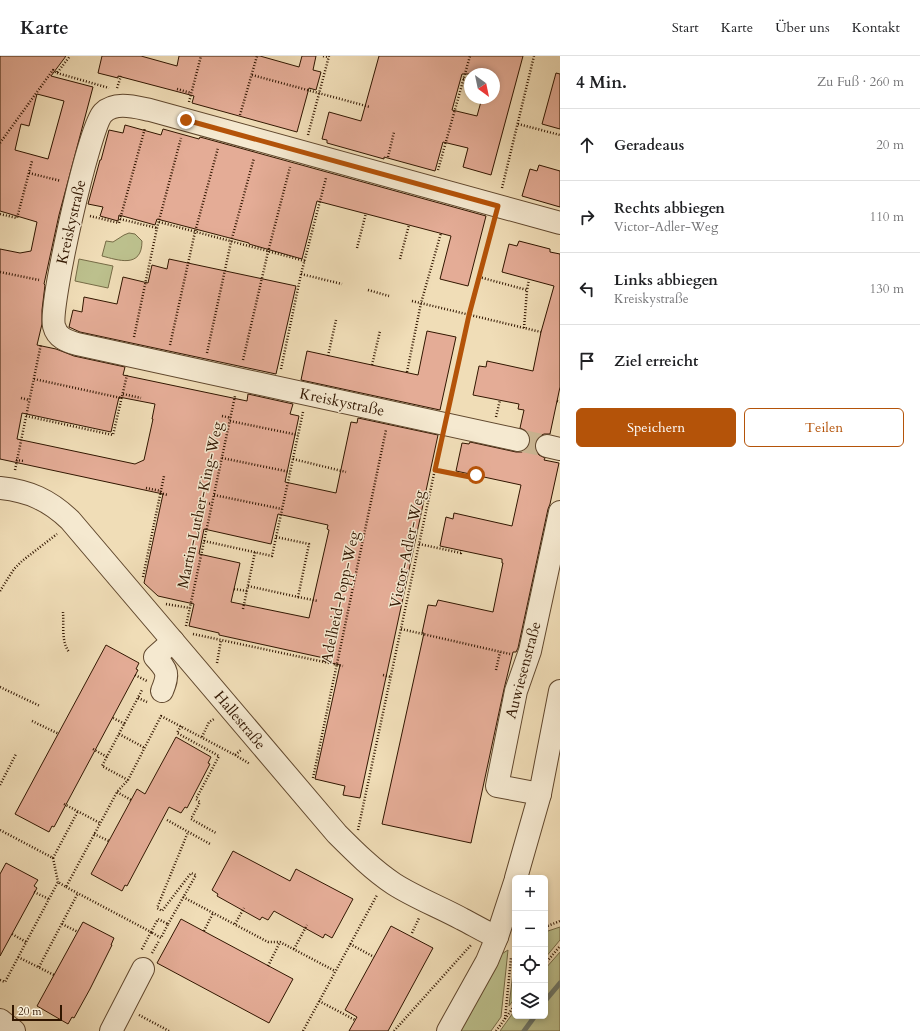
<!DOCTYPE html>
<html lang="de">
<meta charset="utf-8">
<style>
body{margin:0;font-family:Cardo,serif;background:#f2f2f2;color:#202124}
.controls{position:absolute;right:12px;bottom:12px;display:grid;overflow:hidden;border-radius:6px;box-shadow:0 2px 6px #0003}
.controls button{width:36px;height:36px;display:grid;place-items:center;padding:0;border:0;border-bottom:1px solid #e0e0e0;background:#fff;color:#202124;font:20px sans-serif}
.compass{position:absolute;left:464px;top:12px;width:36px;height:36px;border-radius:50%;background:#fff;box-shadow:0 2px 6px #0003;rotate:147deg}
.scale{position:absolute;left:12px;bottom:10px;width:50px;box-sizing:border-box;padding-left:4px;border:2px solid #311600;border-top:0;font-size:11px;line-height:14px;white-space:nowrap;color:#311600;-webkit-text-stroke:3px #f5e9d0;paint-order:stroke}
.stop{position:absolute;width:12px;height:12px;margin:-9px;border:3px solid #b45309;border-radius:50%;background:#fff}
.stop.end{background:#b45309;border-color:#fff;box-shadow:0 1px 4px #0008}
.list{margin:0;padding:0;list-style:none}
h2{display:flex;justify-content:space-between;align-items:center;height:52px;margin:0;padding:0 16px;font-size:17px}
h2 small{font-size:13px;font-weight:400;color:#757577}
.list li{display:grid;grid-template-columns:26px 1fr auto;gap:12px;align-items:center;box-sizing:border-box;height:72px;padding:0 16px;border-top:1px solid #e0e0e0}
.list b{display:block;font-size:15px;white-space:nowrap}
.list p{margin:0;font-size:13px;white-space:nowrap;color:#757577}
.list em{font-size:13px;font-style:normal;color:#757577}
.actions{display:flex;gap:8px;padding:12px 16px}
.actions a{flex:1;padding:9px 0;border:1px solid #b45309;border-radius:6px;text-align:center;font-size:14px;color:#b45309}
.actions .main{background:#b45309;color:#fff}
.icon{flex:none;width:22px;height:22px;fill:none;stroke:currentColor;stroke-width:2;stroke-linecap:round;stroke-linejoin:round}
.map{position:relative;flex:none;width:560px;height:975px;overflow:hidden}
header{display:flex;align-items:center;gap:24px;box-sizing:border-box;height:56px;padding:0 20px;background:#fff;border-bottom:1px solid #e0e0e0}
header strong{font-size:19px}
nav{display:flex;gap:22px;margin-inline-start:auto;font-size:14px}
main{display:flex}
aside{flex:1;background:#fff}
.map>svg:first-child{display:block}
.green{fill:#bcc08d;stroke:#766b46}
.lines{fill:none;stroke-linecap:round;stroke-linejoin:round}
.stream{stroke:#70796a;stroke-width:5}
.building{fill:#e4ac96;stroke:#311600;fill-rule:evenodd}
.minor-tunnel{stroke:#cab592;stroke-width:22;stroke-dasharray:22 11;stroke-linecap:butt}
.minor-casing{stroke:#61482e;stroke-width:24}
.path{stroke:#311600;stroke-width:2.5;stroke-dasharray:1 2;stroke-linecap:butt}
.minor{stroke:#f5e9d0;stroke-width:22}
.route{stroke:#b45309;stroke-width:5}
.labels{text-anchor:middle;stroke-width:3;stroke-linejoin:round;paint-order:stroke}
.street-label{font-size:15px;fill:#311600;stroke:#f5e9d0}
</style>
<header>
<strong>Karte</strong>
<nav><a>Start</a><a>Karte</a><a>Über uns</a><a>Kontakt</a></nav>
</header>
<main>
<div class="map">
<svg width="560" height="975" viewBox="0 0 560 975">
<rect width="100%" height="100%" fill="#f0ddb7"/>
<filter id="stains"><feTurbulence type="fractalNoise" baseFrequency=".005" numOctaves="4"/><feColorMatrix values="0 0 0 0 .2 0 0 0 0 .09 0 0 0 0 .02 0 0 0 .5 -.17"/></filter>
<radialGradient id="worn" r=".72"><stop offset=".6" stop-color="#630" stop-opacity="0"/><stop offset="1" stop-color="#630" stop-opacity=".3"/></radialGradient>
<!-- green -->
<g class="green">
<path d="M129,177L135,178L142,185C142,213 118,204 102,200L106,185L113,186L124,179Z"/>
<path d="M79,203L113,210L108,232L75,225Z"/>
<path d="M560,871V884L545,902V876Z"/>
<path d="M508,894L501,961L491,975H457L500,899Z"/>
<path d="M560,896V975H500L515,954V960H545V913Z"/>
<path d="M515,900V942L509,950Z"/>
</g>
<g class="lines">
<!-- stream -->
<g class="stream">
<path d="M545,945L560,927"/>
<path d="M524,975L535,960"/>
</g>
</g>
<!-- building -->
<g class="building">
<path d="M0,0H66L51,20L93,31L59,159L44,228L45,229L42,254V268L37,289L56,293L74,300L125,311L123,319L247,345L248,338L293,348L290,358L299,360L285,426L336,437L351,366L357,367L358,362L438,379L360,742L343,739L345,730L315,723L340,609L323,605L324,602L219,579V577L189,570L194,548L158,540L144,527L163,438L0,403V193L20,197L31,195L37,166L0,155ZM37,38L64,45L48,103L15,94L21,68L29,70ZM119,341L155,348L152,363H153L144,404L135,408L17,383L22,357L111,376ZM278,458L328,469L327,473L329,474L309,562L231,546L240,507L199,498L204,473L271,488Z"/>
<path d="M102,0H141L177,10L179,0H260L299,11L302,0H316L313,14L321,16L316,34L309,32L297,76L192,47L194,40L118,20V22L98,17Z"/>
<path d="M379,0H523L491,119L463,111L468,92L443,86L435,115L384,101V103L327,87V84L322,83L329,56L361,65ZM462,18H494V42H482L477,60L452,54Z"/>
<path d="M556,17L560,18V73L542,68Z"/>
<path d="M125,69L161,79L163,73L199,83L200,81L486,160L468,230L440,223L451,180L317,145L302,203L249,188V187L157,163L155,169L119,159L118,165L100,160L103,151L88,148L100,104H101L109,74L123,77Z"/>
<path d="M539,109L560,115V151L522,140L530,113L537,115Z"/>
<path d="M519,185L550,193V196L560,198V331L550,378H544L538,381L535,388V394L539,399L545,402L544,404L559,407L550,448L548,453L518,592L516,596H513L504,633L471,787L382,768L424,577H422L428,549L436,550L438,544L493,556L503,507H502V503L440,490L446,461L453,463L454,457L512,470L521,429L456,415L462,387L469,388L470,386L516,396H522L527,392L530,387V380L526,375L520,372L524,354L518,353L519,348L473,339L479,310L486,311L487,305L533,315L541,276L554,230L502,216L509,188L517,190Z"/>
<path d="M169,203L296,230L276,318L80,276L69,271L73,254L82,256L84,241L117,248L123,221L148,227L152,209L167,213Z"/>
<path d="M427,275L456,281L440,354L301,324L307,295L418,319Z"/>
<path d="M106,589L139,607L136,613L138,614L54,771L52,770L49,776L15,758Z"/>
<path d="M176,681L211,701L208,707L210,708L187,752L185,751L181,757L169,751L127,830L125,829L122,835L91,818L137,733L145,738Z"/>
<path d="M233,795L290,825L296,813L353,843L332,882L325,878L323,882L274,855L268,864L262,861L260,864L217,840L218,838L212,834Z"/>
<path d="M6,807L38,824L34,830L37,832L0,900V818Z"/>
<path d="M181,863L293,923L269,967L157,907Z"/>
<path d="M83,866L114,882L111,889H112L90,933L74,962L72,961L68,968L37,950Z"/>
<path d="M391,870L433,892L388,975H349L357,961L345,954Z"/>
</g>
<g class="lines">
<!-- minor-tunnel -->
<path class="minor-tunnel" d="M518,384L547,390"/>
<!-- minor casing -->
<g class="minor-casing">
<g id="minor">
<path d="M518,384L77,288C67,285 57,282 54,270C49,250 89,71 103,57C115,45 135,51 150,54L560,167"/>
<path d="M547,390L560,393"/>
<path d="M0,432C29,435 49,444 70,464L337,778C355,796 373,814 394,828C416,842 440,851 462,863C474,869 485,876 497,881"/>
<path d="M162,635C169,618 168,615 155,601L173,585"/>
<path d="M540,738L497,730L516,635L530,595L560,456"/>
<path d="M516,822L540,738L560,635"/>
<path d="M0,964L14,975"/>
<path d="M111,975L143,913"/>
<path d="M448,975L487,905L497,881L515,826"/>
</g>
</g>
<!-- path -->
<g class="path">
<path d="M323,0L329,1"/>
<path d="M57,17L109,32"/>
<path d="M252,19L370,51"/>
<path d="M463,23L470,24"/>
<path d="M117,32L121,20"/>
<path d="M177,33L191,37"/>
<path d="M189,46L201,0"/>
<path d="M240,59L257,0"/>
<path d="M518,68L560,79"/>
<path d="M308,79L329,0"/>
<path d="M0,87L53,14L57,17L70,0"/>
<path d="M388,101L394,76"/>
<path d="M438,114L470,0"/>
<path d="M29,117L61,125"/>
<path d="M502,132L534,0"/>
<path d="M0,158L17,162L32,105"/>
<path d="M90,160L119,167L145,72"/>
<path d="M120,163L157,172"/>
<path d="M159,166L305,205"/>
<path d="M357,192L366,157"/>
<path d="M400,203L409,169"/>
<path d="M0,216L39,224"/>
<path d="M301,218L342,228"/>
<path d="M479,221L527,234L529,224"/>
<path d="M368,234L389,240"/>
<path d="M412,245L541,276"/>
<path d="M524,272L527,234"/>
<path d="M134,281L157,172L181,82"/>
<path d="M170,289L195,176L218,92"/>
<path d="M207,297L231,186L254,102"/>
<path d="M328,300L336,264"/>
<path d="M243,304L268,196L290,111"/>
<path d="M372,309L380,275"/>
<path d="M281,313L301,218L326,122"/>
<path d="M407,316L421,247L441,177"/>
<path d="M34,323L121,342"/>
<path d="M123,338L141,342"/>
<path d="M21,342L29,344"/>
<path d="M557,345L560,346"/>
<path d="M449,349L469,259L493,167"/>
<path d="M26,360L113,379L127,319"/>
<path d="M222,360L231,362"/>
<path d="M496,361L500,344"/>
<path d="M230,365L298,379"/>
<path d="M222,402L290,416"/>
<path d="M293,403L346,416"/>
<path d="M16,404L24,405"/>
<path d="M15,414L41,288"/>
<path d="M435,414L475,422L476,419"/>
<path d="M146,432L161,435"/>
<path d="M160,437L168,439"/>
<path d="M214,439L282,453"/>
<path d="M206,447L212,448"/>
<path d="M204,485L272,500L303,356"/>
<path d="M419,488L461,497V494"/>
<path d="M143,521L164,420"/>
<path d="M248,530L298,541L309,488L276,481"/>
<path d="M234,533L247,535"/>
<path d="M0,535L14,513L22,505L57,478"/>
<path d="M298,541L318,545"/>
<path d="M166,548L190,552"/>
<path d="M243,553L255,496"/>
<path d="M63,556C64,569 61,585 69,596"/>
<path d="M186,570L235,340"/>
<path d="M401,573L510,598"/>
<path d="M193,578L343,610"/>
<path d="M217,607L221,584"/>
<path d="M496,614L500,596"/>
<path d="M135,619L147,625"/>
<path d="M383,619L391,621"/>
<path d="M0,631L40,650"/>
<path d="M138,642L147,646"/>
<path d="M113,662L125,668"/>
<path d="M32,665L59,678"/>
<path d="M181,670L177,677L219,700L196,743L200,746L191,763L216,777"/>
<path d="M119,678L145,692"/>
<path d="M202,681L209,666L214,663"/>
<path d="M93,693L107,701"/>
<path d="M235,699L250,708"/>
<path d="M313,722L386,374"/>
<path d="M128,724L102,710L142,634"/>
<path d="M0,729L16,698"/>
<path d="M117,736L131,744"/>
<path d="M64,748L100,767"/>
<path d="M167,764L210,788"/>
<path d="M0,774L53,802L58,826"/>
<path d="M358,774L441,385"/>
<path d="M94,778L109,785"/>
<path d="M53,802L78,755"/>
<path d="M66,831L151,876L158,863L168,868L161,882L151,876L141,895"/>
<path d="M34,836L49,843"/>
<path d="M183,841L268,886H280L335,915"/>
<path d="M62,868L78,876"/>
<path d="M168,868L196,819L191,817L162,855L157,852L188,776"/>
<path d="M235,868L244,852"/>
<path d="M545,871L560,865"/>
<path d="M204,875L213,857"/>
<path d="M412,877L419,862"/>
<path d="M12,878L26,886"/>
<path d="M350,888L374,901"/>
<path d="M294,893L307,869"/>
<path d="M152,897L159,885"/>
<path d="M18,901L54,919"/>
<path d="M545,908L560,890"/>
<path d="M268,910L280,886"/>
<path d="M39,911L78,837"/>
<path d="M0,924L5,926L58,826L66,831L117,736L128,724L161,660L235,699L241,694"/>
<path d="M319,945L355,964"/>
<path d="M139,959L169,975"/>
<path d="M505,963L511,902"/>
<path d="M303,975L377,839"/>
<path d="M394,975L471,889"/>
<path d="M496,975L515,949"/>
</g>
<!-- minor -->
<use href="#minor" class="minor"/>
</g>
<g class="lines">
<!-- route -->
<path class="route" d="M186,64L498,150L469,259L435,414L475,422L476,419"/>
</g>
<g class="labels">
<!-- street labels -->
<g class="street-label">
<text transform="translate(71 166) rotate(-77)" y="5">Kreiskystraße</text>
<text transform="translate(342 346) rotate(12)" y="5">Kreiskystraße</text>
<text transform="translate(200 449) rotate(-78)" y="5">Martin-Luther-King-Weg</text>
<text transform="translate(407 493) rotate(-78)" y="5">Victor-Adler-Weg</text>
<text transform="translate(340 541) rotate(-78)" y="5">Adelheid-Popp-Weg</text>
<text transform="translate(523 614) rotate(-75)" y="5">Auwiesenstraße</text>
<text transform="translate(240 664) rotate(50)" y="5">Hallestraße</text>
</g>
</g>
<rect width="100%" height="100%" filter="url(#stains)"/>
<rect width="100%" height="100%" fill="url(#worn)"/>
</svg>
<div class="controls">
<button>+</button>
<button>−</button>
<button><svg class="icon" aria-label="locate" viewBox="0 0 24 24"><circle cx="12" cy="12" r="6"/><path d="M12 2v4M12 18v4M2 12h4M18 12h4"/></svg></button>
<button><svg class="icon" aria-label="layers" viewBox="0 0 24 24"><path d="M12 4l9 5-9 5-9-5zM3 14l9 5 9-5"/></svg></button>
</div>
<svg class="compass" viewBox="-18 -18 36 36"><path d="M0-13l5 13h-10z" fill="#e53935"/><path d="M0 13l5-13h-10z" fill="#757577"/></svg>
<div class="scale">20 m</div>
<div class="stop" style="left:476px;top:419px"></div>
<div class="stop end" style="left:186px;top:64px"></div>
</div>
<aside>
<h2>4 Min.<small>Zu Fuß · 260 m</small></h2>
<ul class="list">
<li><svg class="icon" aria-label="ahead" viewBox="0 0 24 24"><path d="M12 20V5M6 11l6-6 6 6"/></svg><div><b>Geradeaus</b></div><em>20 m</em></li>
<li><svg class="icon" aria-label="right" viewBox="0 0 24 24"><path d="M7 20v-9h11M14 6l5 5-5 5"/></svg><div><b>Rechts abbiegen</b><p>Victor-Adler-Weg</p></div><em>110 m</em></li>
<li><svg class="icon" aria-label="left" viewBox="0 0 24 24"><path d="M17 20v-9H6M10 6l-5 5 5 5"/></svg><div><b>Links abbiegen</b><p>Kreiskystraße</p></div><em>130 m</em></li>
<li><svg class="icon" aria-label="arrive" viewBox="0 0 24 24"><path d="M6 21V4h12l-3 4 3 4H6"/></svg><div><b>Ziel erreicht</b></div></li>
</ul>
<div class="actions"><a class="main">Speichern</a><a>Teilen</a></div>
</aside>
</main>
